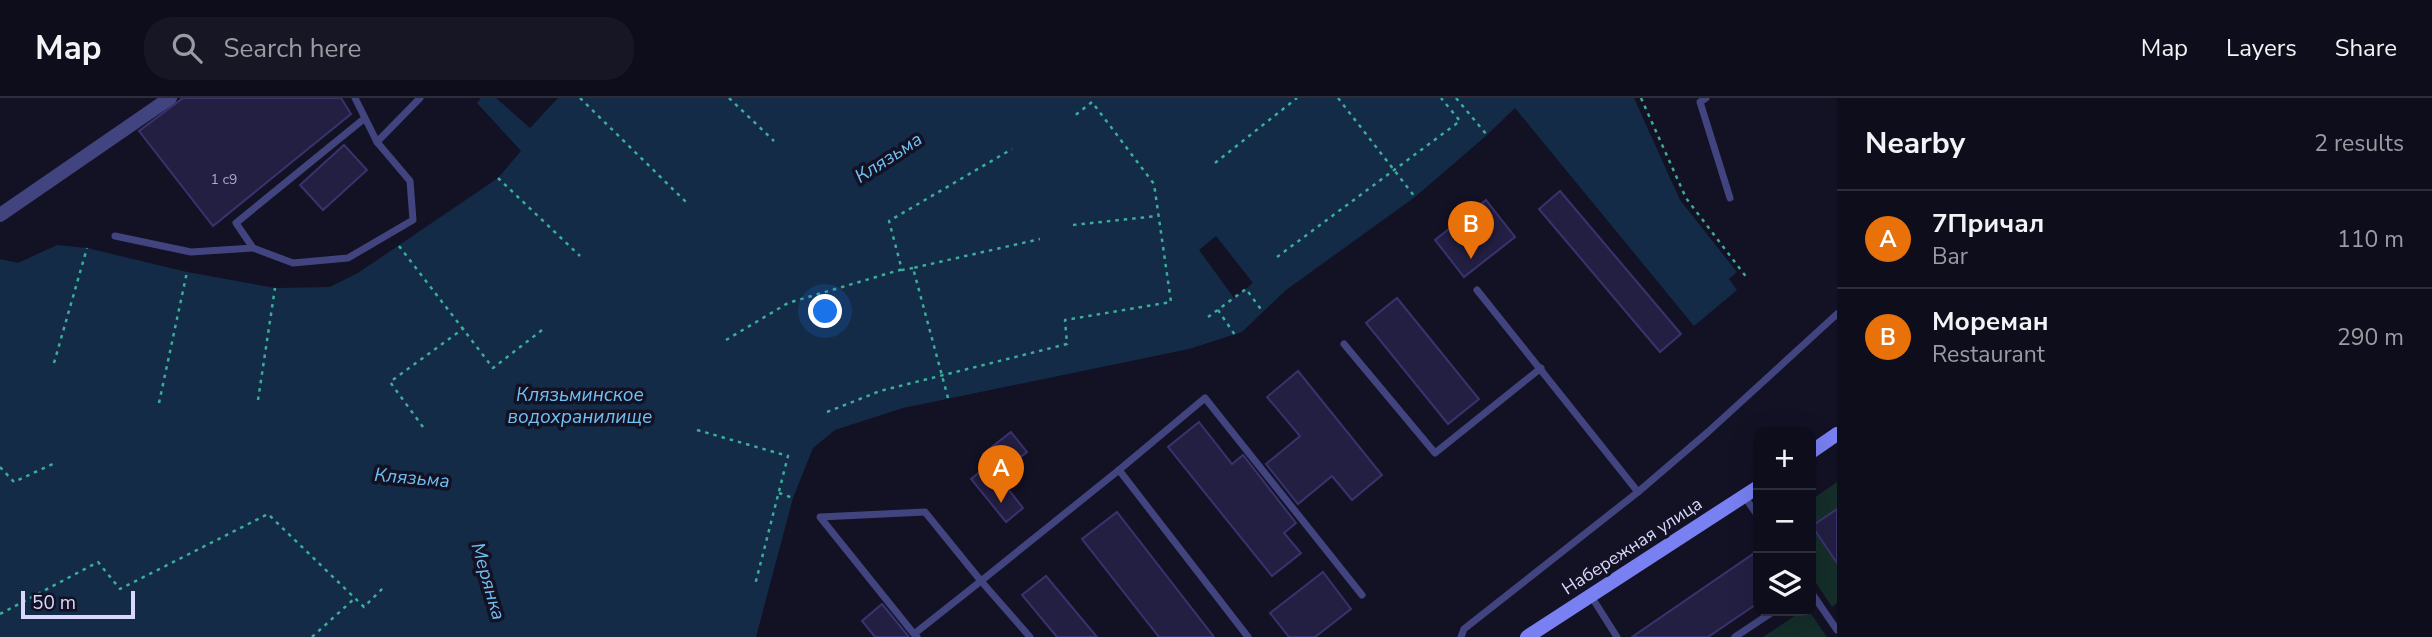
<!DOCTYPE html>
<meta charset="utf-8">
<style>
body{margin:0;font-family:"Nunito Sans",sans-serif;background:#171624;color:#f1f3f6}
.controls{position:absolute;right:21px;bottom:21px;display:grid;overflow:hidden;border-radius:14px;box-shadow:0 7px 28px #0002}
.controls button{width:63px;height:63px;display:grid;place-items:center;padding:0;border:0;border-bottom:2px solid #2e2d3a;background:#0e0d1b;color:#f1f3f6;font:35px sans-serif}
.scale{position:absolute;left:21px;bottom:18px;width:114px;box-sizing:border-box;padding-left:7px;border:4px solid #d9d8fb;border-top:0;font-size:19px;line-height:24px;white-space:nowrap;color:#d9d8fb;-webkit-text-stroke:5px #131124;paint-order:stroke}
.you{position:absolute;left:826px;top:214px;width:24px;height:24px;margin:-18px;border:5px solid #fff;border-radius:50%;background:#1a73e8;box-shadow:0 0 0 10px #1a73e833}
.badge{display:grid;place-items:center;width:46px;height:46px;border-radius:50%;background:#16e7e9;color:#fff;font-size:23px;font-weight:700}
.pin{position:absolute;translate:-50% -58px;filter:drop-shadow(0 2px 4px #0008)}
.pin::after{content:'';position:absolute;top:37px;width:24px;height:21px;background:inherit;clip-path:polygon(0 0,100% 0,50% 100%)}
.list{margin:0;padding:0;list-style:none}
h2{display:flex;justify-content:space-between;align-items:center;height:91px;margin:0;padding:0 28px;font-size:30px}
h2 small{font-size:23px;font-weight:400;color:#9b9ca3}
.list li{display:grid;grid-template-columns:46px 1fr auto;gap:21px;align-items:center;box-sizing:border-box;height:98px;padding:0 28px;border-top:2px solid #2e2d3a}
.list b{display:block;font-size:26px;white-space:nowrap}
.list p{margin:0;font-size:23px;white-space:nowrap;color:#9b9ca3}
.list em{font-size:23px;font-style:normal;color:#9b9ca3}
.icon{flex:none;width:38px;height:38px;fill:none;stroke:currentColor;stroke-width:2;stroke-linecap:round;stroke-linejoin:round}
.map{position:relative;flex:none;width:1837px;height:539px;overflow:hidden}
header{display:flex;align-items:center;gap:42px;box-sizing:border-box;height:98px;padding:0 35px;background:#0e0d1b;border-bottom:2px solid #2e2d3a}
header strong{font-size:33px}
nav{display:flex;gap:38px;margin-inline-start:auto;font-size:24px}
.search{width:490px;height:63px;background:#171624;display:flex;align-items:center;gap:18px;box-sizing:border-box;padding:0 24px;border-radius:28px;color:#9b9ca3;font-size:26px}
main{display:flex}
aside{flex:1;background:#0e0d1b}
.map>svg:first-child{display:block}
.green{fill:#152e2a}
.water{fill:#132b46}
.pier{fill:#131124}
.building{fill:#231f43;stroke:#39336d;stroke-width:2}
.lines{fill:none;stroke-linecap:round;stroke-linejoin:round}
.path{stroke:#3bad9b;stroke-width:2.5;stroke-dasharray:3.5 5;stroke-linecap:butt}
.lane{stroke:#41447f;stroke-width:7}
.street{stroke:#41447f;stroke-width:14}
.secondary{stroke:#7880f2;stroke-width:14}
.labels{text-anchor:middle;stroke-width:7;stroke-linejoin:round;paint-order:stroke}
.number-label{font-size:14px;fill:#acaacd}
.street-label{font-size:18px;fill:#d9d8fb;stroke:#131124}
.water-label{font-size:19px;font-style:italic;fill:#70c1f2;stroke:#131124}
</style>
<header>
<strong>Map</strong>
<div class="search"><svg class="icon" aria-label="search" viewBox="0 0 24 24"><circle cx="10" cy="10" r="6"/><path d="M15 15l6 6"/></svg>Search here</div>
<nav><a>Map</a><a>Layers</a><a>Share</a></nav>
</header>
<main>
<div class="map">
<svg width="1837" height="539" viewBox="0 0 1837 539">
<rect width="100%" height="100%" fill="#131124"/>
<!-- green -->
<g class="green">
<path d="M1837,384V505L1832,509L1811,477V402Z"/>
<path d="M1802,513H1809L1827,539H1763Z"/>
</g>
<!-- water -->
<path class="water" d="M481,0H496L530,30L558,0H1634L1680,102L1737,174L1729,181L1737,192L1694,228L1515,10L1487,37L1415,99L1286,192L1242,234L1189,251L903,310L835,332L813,350L793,400L756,539H0V161L18,165L57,147L87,150L187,174L275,190L330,189L358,175L498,80L521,53L477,5Z"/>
<!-- pier -->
<path class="pier" d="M1216,138L1253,185L1234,200L1199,152Z"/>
<!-- building -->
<g class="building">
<path d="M183,0H341L351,16L213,128L139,33Z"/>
<path d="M344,47L367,72L323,112L300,87Z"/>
<path d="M1560,93L1681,236L1660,254L1539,111Z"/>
<path d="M1486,102L1515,139L1464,179L1435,142Z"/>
<path d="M1397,200L1479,301L1448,326L1366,225Z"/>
<path d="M1298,273L1382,377L1352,402L1332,378L1298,406L1266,366L1300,338L1267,299Z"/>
<path d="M1199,324L1232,366L1243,357L1296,425L1284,435L1301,455L1272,478L1168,349Z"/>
<path d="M1011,334L1027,354L997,377L1023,410L1006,424L971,381L991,365L983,356Z"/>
<path d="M1837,411V465L1812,428Z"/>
<path d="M1117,414L1214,539H1159L1082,441Z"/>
<path d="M1753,456L1758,464V505L1708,539H1632Z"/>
<path d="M1323,474L1351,511L1315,539H1289L1270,515Z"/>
<path d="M1046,478L1097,539H1057L1022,497Z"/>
<path d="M882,506L909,539H875L862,523Z"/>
</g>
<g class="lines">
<!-- path -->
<g class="path">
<path d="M580,0L687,105"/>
<path d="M729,0L774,43"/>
<path d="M1338,0L1415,99"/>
<path d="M1456,0L1487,37"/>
<path d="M1641,0L1686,100L1747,180"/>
<path d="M1215,65L1297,0"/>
<path d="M498,80L580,158"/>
<path d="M1073,127L1157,118"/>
<path d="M399,148L493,270L542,232"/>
<path d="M1277,159L1460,23L1441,0"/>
<path d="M913,170L902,172L889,123L1012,51"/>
<path d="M1218,212L1235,237"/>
<path d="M1208,219L1246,191L1263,214"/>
<path d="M726,242L788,205L903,171"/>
<path d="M54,265L87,150"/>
<path d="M948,300L913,170L1040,141"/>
<path d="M258,302L275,190"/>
<path d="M159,305L187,174"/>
<path d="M827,314L880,293L1067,246L1065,222L1171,204L1154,86L1092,4L1073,19"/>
<path d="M423,329L390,284L464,230"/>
<path d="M697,332L788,358L755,487"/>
<path d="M0,369L14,384L57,364"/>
<path d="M779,395L793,400"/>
<path d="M0,516L98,464L120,491L268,416L364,509L384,489"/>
<path d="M312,539L355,500"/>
</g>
<!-- lane -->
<g class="lane">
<path d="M355,0L377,44L410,83L413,122L348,160L293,165L253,150L236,125L365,20"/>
<path d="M1706,0L1700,4L1730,100"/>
<path d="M377,44L420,0"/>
<path d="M115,138L191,154L253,150"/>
<path d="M1477,192L1638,394"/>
<path d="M1344,246L1435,355L1541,270"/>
<path d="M1119,372L1205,300L1362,497"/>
<path d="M1744,398L1758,418"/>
<path d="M1811,494L1837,532"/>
<path d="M1591,498L1617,539"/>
<path d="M914,536L981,483L925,414L820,419L914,536L917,539"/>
<path d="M1030,539L981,483L1119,372L1248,539"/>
<path d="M1461,539L1464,531L1638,394L1708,334L1837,216"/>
<path d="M1735,539L1774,513"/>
</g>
<!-- street -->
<path class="street" d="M0,117L170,0"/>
<!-- secondary -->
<g class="secondary">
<path d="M1811,354L1837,336"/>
<path d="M1527,539L1758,389"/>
</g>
</g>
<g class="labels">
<!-- number labels -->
<g class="number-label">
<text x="224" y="86">1 с9</text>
</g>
<!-- street labels -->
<g class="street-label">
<text transform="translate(1632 448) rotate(-33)" y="6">Набережная улица</text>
</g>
<!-- water labels -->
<g class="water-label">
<text transform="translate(888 59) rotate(-33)" y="7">Клязьма</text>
<text x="580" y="303">Клязьминское<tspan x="580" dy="22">водохранилище</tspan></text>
<text transform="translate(412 379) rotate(5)" y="7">Клязьма</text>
<text transform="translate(489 483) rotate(74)" y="7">Мерянка</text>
</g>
</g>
</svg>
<div class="controls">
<button>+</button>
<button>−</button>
<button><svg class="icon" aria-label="layers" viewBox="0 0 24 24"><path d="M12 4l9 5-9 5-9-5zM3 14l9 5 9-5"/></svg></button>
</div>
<div class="scale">50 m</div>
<div class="you"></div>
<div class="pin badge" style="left:1001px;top:405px;background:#e8710a">A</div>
<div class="pin badge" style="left:1471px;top:161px;background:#e8710a">B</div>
</div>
<aside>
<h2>Nearby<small>2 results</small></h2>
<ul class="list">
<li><span class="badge" style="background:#e8710a">A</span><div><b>7Причал</b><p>Bar</p></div><em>110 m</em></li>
<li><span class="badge" style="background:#e8710a">B</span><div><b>Мореман</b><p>Restaurant</p></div><em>290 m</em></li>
</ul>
</aside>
</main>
